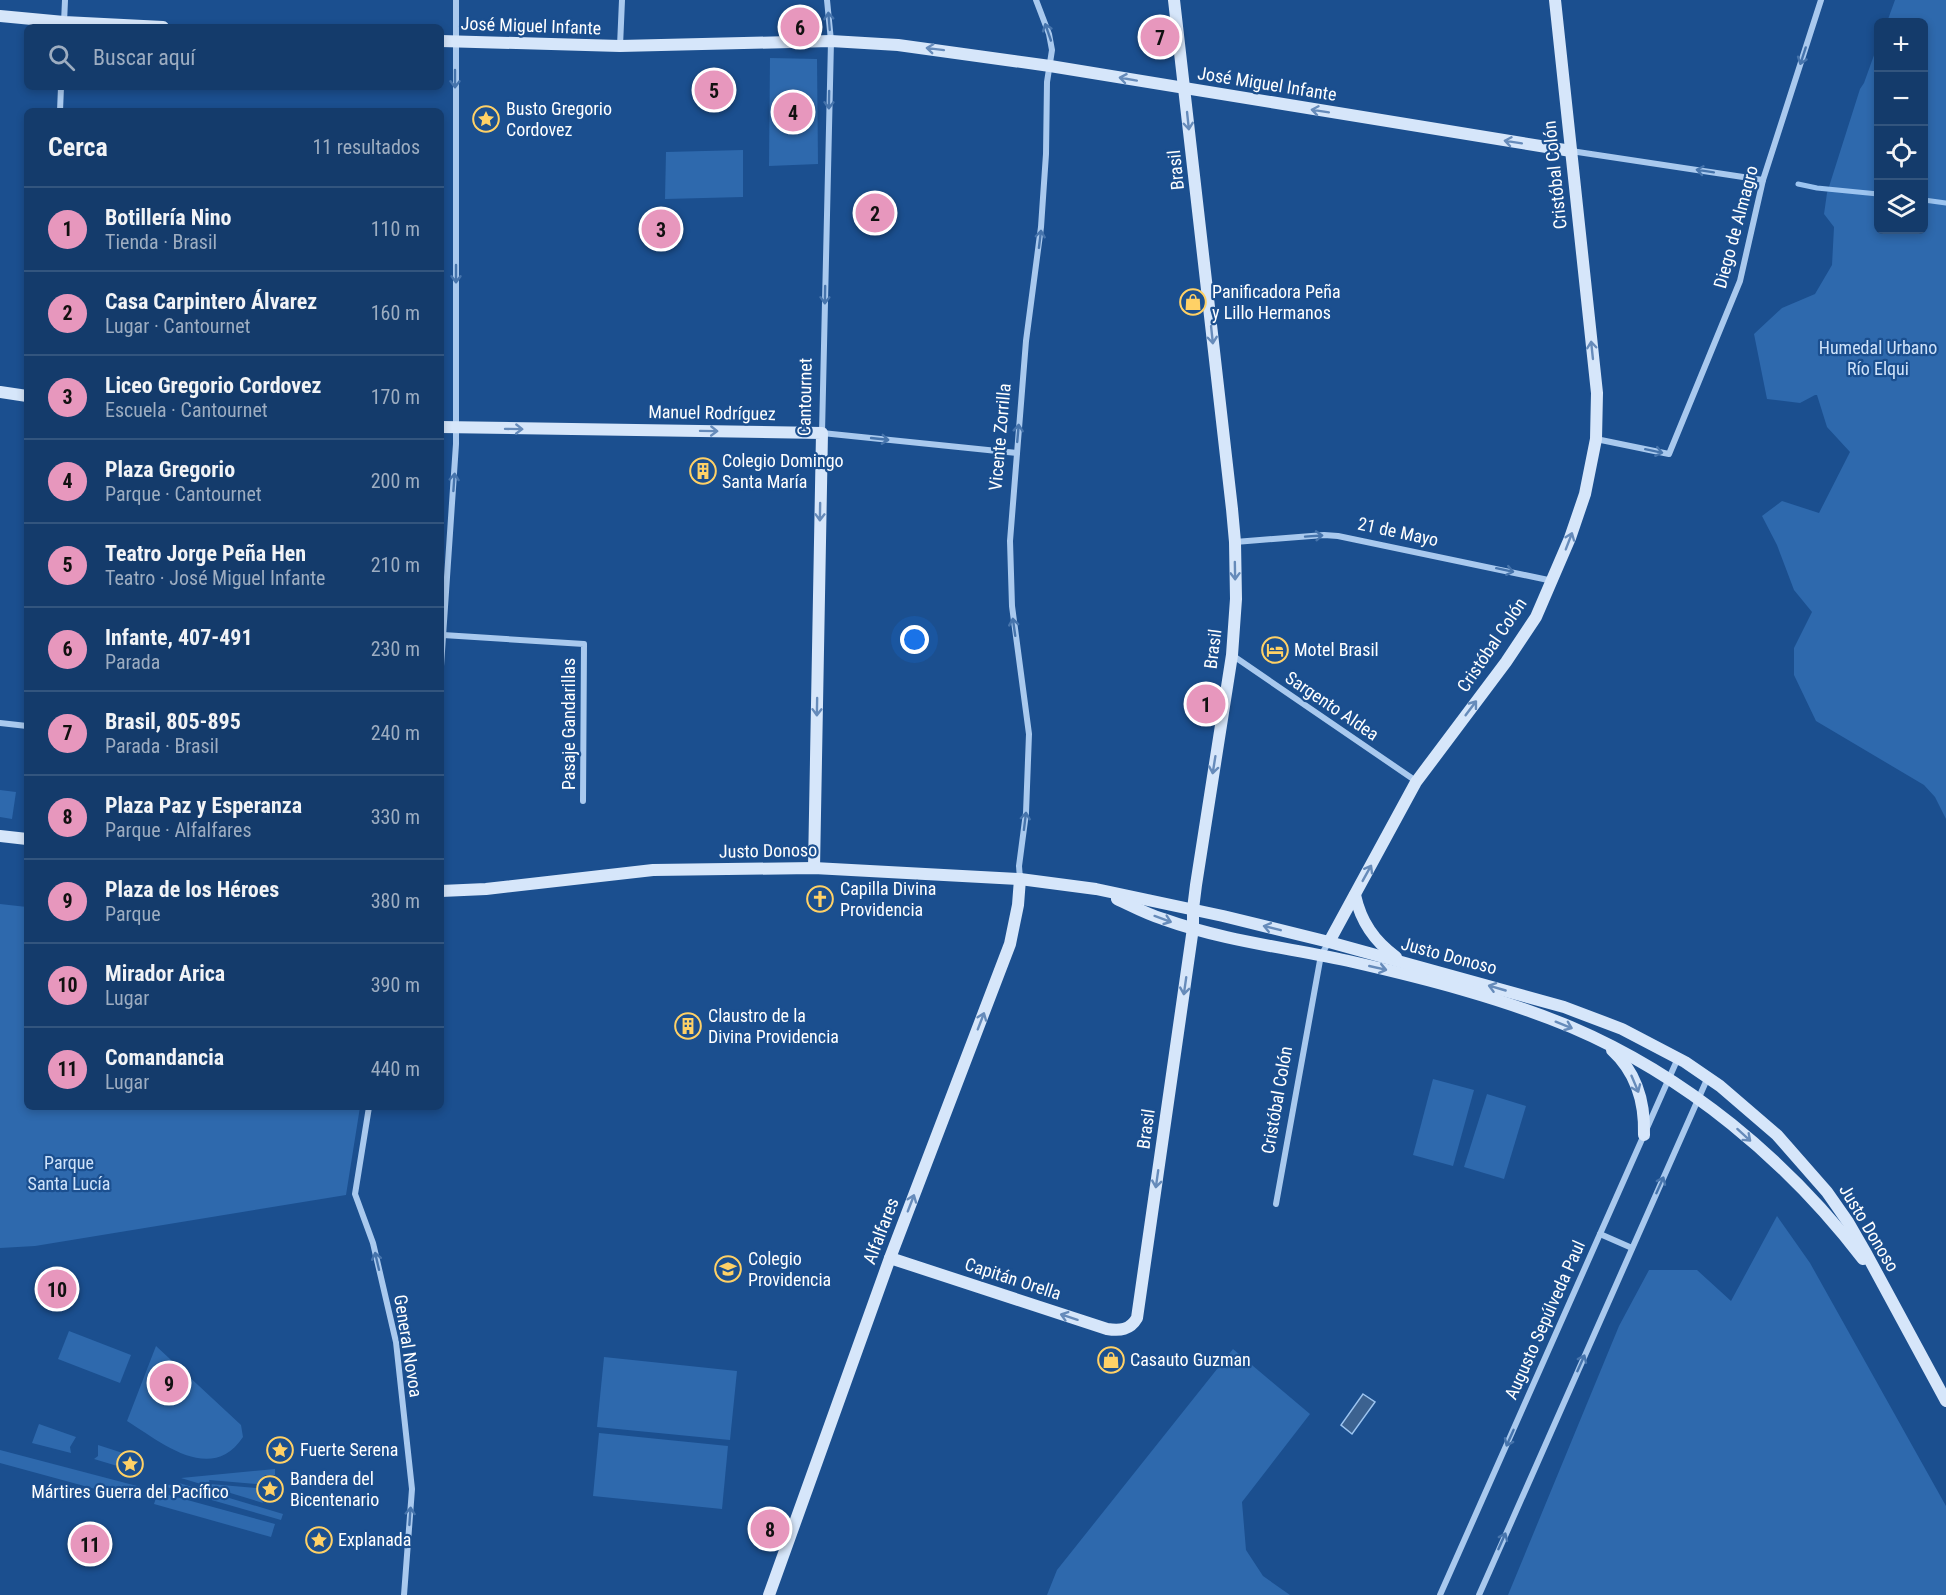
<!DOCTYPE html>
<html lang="es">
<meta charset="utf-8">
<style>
body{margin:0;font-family:"Roboto Condensed",sans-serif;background:#214673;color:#f1f3f6}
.controls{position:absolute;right:18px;top:18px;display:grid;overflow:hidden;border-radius:9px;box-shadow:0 3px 9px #0003}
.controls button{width:54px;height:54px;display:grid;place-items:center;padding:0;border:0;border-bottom:2px solid #33557e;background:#143b6b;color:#f1f3f6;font:30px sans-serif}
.you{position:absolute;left:915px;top:640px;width:21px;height:21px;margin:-15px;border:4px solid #fff;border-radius:50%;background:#1a73e8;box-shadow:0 0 0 9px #1a73e833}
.badge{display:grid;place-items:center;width:39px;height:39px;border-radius:50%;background:#e797bd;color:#111;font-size:20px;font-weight:700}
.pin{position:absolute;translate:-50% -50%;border:3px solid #fff;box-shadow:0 2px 6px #0006}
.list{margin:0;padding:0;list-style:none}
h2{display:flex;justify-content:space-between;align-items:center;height:78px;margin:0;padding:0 24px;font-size:26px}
h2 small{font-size:20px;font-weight:400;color:#9dadc1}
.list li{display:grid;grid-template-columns:39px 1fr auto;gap:18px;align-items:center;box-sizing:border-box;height:84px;padding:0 24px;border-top:2px solid #33557e}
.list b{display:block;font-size:22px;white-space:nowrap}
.list p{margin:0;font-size:20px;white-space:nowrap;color:#9dadc1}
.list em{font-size:20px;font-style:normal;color:#9dadc1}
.icon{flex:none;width:33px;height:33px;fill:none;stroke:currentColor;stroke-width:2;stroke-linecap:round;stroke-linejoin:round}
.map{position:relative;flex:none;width:1946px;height:1595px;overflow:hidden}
.search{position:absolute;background:#143b6b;box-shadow:0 3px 9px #0003;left:24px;top:24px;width:420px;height:66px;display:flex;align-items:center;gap:15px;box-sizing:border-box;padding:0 21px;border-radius:9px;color:#9dadc1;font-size:22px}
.panel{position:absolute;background:#143b6b;box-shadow:0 3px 9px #0003;left:24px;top:108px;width:420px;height:1002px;border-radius:9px}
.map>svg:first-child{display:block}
.green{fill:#2e69ad}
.water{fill:#3c6290;stroke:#9cc4f0;stroke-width:1.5}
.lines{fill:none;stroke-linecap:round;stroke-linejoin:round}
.stream{stroke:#9cc4f0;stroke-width:5}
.street{stroke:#a9c9ee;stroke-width:6}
.secondary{stroke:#d6e6fa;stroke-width:12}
.oneway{stroke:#4674ac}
.oneway2{stroke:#668bba}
.labels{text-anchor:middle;stroke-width:4.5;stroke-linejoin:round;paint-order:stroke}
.street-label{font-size:18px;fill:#fff;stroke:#1b4f8f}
.poi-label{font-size:18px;fill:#fff;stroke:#1b4f8f;text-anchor:start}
.park-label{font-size:18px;fill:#cfe3fa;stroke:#1b4f8f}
</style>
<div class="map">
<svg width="1946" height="1595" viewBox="0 0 1946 1595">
<rect width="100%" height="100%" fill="#1b4f8f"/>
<!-- green -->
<g class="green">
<path d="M1895,0H1946V819L1935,797L1924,785L1816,721L1794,675V648L1812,612L1794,590L1777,545L1762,516L1782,501L1819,513L1850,452L1827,427L1817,395H1815L1800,403L1767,399L1754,334L1782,308L1815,294L1832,265L1834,227L1824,214L1827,193L1860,89L1864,83L1878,44V230H1924V22H1887Z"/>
<path d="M770,58L817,59L818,164L769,166Z"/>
<path d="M743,150V197L665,199L666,152Z"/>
<path d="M0,790L16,792L12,819L0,817Z"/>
<path d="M0,904L27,907V1107H360L346,1195L35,1246L0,1248Z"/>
<path d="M1433,1079L1474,1090L1453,1166L1413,1155Z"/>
<path d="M1487,1094L1526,1106L1504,1179L1464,1167Z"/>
<path d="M1777,1216L1810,1263L1946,1506V1595H1508L1619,1326L1649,1270H1697L1731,1301Z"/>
<path d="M69,1331L131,1355L120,1383L58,1359Z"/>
<path d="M156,1346L241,1425L243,1437C211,1485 161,1442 127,1421Z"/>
<path d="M1233,1349L1310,1414L1242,1502L1246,1550L1263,1576L1290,1595H1047L1057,1570Z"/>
<path d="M604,1357L737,1371L730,1440L597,1427Z"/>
<path d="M39,1424L76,1437L70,1447L71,1453L32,1443Z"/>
<path d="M599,1433L728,1446L722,1509L593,1496Z"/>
<path d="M98,1445L129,1455L124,1468L94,1459L98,1456Z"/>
<path d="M0,1450L137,1486L132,1499L0,1463Z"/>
<path d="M275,1469V1475H265L257,1484L209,1480L210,1484L257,1488L263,1503L181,1478Z"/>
<path d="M179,1483L283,1514L281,1520L163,1486Z"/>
<path d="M158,1492L275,1524L271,1537L154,1504Z"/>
</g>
<!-- water -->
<path class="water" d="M1363,1394L1375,1402L1352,1434L1341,1425Z"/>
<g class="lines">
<!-- stream -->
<g class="stream">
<path d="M1798,184L1817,188L1878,194"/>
<path d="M1924,200L1946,203"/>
</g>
<!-- street -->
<g class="street">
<path d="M827,0L831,41L822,433L1017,453"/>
<path d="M64,23L65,0"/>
<path d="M620,46L622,0"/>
<path d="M60,111L61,87"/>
<path d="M1571,151L1763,180"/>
<path d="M1596,439L1669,454L1740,281L1763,180L1821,0"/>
<path d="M1235,542L1324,535L1338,536L1553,581"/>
<path d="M443,635L584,644L583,801"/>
<path d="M1232,655L1416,781"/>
<path d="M441,666L456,444V0"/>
<path d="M0,723L27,726"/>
<path d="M1020,879L1019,866L1026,813L1029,734L1012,606L1010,541L1026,341L1041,227L1046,154L1047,82L1052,50L1049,34L1036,0"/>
<path d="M369,1107L355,1194L373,1243L396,1342L412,1489L404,1595"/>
<path d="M1276,1204L1321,955L1329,942"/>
<path d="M1600,1234L1632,1248"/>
<path d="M1440,1595L1678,1058"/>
<path d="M1479,1595L1708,1077"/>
</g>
<!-- secondary -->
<g class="secondary">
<path d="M0,16L64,22L163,27"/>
<path d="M441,41L620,46L831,41L898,45L1050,66L1571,151"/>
<path d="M0,392L27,396"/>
<path d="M441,427L822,433L814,868"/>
<path d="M0,836L27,839"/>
<path d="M441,891L486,889L653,870L814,868L1020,879L1096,889L1223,916L1329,942L1564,1007L1622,1029L1685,1062L1720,1086L1777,1135L1827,1192L1848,1222L1867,1255L1946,1401"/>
<path d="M1355,895C1361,922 1374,941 1396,957"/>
<path d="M1117,899C1132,906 1147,914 1163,919C1224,941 1290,948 1353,962C1427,979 1501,998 1571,1027C1686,1076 1787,1160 1863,1259"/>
<path d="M1329,942L1416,782L1506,662L1536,617L1570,538L1585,494L1596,439L1597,393L1555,0"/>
<path d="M1612,1050C1636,1072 1645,1103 1644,1135"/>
<path d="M890,1258L1107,1329C1120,1331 1130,1330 1137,1318L1193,928V909L1196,885L1232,655L1236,599L1235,542L1232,509L1174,0"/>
<path d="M769,1595L890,1258L1010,944L1018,905L1020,879"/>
</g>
</g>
<!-- one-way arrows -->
<defs><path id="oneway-shaft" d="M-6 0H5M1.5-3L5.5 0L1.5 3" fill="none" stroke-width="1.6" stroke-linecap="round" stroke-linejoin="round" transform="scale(1.5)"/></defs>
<g class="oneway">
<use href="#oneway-shaft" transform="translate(829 21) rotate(-95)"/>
<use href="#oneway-shaft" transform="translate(1048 32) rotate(-109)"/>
<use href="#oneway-shaft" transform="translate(1803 56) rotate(108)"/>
<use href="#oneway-shaft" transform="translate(455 79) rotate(90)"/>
<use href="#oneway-shaft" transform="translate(829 100) rotate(91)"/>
<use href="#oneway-shaft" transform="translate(1705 171) rotate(-171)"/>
<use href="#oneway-shaft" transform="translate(1040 239) rotate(-83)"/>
<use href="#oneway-shaft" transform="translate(456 274) rotate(90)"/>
<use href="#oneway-shaft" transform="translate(825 295) rotate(91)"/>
<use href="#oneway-shaft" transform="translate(1018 433) rotate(-85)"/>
<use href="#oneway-shaft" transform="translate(880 439) rotate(6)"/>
<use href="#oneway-shaft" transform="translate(1654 451) rotate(12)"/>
<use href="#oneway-shaft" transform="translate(454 482) rotate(-86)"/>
<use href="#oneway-shaft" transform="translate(1314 536) rotate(-4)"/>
<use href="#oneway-shaft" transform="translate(1505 570) rotate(12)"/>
<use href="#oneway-shaft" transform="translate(1014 627) rotate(-98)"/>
<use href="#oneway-shaft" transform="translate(1025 821) rotate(-83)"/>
<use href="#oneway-shaft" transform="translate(1660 1185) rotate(-66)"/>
<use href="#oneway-shaft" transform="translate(377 1261) rotate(-103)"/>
<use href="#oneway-shaft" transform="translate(1581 1363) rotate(-66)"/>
<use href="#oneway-shaft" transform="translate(1510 1438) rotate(114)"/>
<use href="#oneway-shaft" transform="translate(410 1516) rotate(-86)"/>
<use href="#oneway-shaft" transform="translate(1502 1541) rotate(-66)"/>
</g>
<g class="oneway2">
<use href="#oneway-shaft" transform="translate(935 49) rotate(-173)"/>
<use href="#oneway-shaft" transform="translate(1128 79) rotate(-170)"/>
<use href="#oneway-shaft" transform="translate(1320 111) rotate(-171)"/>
<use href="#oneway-shaft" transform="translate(1188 121) rotate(84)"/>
<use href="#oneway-shaft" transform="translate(1513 142) rotate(-171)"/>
<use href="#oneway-shaft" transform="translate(1212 335) rotate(84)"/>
<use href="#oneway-shaft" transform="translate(1592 350) rotate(-96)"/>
<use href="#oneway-shaft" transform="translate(514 429) rotate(1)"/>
<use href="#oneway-shaft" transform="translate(709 431) rotate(1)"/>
<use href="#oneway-shaft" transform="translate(820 512) rotate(91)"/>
<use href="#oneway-shaft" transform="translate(1569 541) rotate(-69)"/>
<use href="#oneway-shaft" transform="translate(1235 571) rotate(89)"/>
<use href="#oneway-shaft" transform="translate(817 707) rotate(91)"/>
<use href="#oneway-shaft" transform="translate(1471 708) rotate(-53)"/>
<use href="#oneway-shaft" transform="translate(1214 765) rotate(99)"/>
<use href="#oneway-shaft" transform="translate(1367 873) rotate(-61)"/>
<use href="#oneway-shaft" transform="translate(1163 919) rotate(20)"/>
<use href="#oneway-shaft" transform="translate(1272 928) rotate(-166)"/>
<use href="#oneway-shaft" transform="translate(1378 968) rotate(13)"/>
<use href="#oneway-shaft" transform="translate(1185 986) rotate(98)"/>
<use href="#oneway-shaft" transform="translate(1497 988) rotate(-164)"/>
<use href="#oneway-shaft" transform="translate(981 1021) rotate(-69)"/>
<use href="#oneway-shaft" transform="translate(1564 1025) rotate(22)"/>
<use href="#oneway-shaft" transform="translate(1635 1084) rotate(67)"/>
<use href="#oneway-shaft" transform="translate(1744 1135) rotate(42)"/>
<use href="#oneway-shaft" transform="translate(1157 1179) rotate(98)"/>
<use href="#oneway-shaft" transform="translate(911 1203) rotate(-69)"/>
<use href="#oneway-shaft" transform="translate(1069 1317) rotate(-162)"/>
</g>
<!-- icons -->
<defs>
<g id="sight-ring" transform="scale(1.35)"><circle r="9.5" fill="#1b4f8f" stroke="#ffd166" stroke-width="1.5"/><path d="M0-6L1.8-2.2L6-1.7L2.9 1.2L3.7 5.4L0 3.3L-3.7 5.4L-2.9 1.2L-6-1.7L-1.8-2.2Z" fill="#ffd166"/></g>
<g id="shop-ring" transform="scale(1.35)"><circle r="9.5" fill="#1b4f8f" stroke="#ffd166" stroke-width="1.5"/><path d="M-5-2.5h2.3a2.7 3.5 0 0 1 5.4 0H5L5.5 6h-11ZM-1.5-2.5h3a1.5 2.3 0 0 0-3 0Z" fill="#ffd166"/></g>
<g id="building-ring" transform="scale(1.35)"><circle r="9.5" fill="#1b4f8f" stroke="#ffd166" stroke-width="1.5"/><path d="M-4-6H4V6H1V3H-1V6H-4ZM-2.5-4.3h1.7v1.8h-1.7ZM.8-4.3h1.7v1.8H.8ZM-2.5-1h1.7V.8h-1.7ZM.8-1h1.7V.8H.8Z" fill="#ffd166"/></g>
<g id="hotel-ring" transform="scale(1.35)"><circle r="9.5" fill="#1b4f8f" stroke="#ffd166" stroke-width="1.5"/><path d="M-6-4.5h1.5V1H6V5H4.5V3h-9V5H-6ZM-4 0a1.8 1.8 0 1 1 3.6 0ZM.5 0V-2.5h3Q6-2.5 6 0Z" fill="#ffd166"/></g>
<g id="church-ring" transform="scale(1.35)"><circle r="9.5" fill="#1b4f8f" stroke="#ffd166" stroke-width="1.5"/><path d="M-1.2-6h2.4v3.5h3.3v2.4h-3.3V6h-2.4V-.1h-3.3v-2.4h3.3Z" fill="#ffd166"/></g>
<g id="school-ring" transform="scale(1.35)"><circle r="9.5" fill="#1b4f8f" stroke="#ffd166" stroke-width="1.5"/><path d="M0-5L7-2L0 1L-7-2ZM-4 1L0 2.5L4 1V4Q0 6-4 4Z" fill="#ffd166"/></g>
</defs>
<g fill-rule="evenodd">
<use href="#sight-ring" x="486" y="119"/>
<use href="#shop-ring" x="1193" y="302"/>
<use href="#building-ring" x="703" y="471"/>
<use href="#hotel-ring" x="1275" y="650"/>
<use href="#church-ring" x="820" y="899"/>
<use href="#building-ring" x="688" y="1026"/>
<use href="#school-ring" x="728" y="1269"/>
<use href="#shop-ring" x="1111" y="1360"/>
<use href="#sight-ring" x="280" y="1450"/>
<use href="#sight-ring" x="130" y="1464"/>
<use href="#sight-ring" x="270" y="1489"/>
<use href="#sight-ring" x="319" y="1540"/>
</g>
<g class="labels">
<!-- street labels -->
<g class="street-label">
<text transform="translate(531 26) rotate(2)" y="6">José Miguel Infante</text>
<text transform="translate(1267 84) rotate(9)" y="6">José Miguel Infante</text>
<text transform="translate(1176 170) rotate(-96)" y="6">Brasil</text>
<text transform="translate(1555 175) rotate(-96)" y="6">Cristóbal Colón</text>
<text transform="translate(1736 227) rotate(-75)" y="6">Diego de Almagro</text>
<text transform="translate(805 397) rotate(-89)" y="6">Cantournet</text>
<text transform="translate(712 413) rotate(1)" y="6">Manuel Rodríguez</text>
<text transform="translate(1000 437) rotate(-85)" y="6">Vicente Zorrilla</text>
<text transform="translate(1398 532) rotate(12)" y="6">21 de Mayo</text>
<text transform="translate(1492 645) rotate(-56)" y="6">Cristóbal Colón</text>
<text transform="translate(1213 649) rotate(-83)" y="6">Brasil</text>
<text transform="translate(1332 706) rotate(34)" y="6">Sargento Aldea</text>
<text transform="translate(569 724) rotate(-90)" y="6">Pasaje Gandarillas</text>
<text transform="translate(768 851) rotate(-1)" y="6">Justo Donoso</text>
<text transform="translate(1449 956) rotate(15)" y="6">Justo Donoso</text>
<text transform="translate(1277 1100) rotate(-80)" y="6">Cristóbal Colón</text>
<text transform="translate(1146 1129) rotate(-82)" y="6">Brasil</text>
<text transform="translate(1869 1228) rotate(59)" y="6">Justo Donoso</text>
<text transform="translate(881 1231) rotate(-69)" y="6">Alfalfares</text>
<text transform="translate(1013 1279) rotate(18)" y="6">Capitán Orella</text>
<text transform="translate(1545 1320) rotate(-66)" y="6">Augusto Sepúlveda Paul</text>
<text transform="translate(408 1346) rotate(81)" y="6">General Novoa</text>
</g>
<!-- poi labels -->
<g class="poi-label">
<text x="506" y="115">Busto Gregorio<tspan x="506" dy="21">Cordovez</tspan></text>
<text x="1212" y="298">Panificadora Peña<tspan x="1212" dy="21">y Lillo Hermanos</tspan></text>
<text x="722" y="467">Colegio Domingo<tspan x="722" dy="21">Santa María</tspan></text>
<text x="1294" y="656">Motel Brasil</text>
<text x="840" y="895">Capilla Divina<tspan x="840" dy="21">Providencia</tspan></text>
<text x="708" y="1022">Claustro de la<tspan x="708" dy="21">Divina Providencia</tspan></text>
<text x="748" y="1265">Colegio<tspan x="748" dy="21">Providencia</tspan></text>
<text x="1130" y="1366">Casauto Guzman</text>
<text x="300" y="1456">Fuerte Serena</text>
<text x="290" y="1485">Bandera del<tspan x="290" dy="21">Bicentenario</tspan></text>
<text x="130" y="1498" text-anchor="middle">Mártires Guerra del Pacífico</text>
<text x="338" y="1546">Explanada</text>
</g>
<!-- park labels -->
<g class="park-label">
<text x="1878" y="354">Humedal Urbano<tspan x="1878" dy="21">Río Elqui</tspan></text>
<text x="69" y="1169">Parque<tspan x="69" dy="21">Santa Lucía</tspan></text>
</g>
</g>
</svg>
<div class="controls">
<button>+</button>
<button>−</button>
<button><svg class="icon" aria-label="locate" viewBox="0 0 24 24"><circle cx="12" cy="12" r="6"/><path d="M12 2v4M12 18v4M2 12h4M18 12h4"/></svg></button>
<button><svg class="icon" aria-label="layers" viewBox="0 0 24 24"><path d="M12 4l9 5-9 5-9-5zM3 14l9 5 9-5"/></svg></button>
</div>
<div class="you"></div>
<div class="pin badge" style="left:1206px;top:704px">1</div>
<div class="pin badge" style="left:875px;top:213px">2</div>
<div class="pin badge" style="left:661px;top:229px">3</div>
<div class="pin badge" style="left:793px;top:112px">4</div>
<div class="pin badge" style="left:714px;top:90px">5</div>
<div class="pin badge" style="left:800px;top:27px">6</div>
<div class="pin badge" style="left:1160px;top:37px">7</div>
<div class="pin badge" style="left:770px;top:1529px">8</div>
<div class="pin badge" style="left:169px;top:1383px">9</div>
<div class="pin badge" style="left:57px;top:1289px">10</div>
<div class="pin badge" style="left:90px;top:1544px">11</div>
<div class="search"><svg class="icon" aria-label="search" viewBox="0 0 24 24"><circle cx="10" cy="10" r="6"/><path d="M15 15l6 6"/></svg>Buscar aquí</div>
<section class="panel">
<h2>Cerca<small>11 resultados</small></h2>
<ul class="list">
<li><span class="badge">1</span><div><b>Botillería Nino</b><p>Tienda · Brasil</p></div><em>110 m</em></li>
<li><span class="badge">2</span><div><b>Casa Carpintero Álvarez</b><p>Lugar · Cantournet</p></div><em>160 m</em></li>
<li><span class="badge">3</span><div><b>Liceo Gregorio Cordovez</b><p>Escuela · Cantournet</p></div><em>170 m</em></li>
<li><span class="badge">4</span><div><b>Plaza Gregorio</b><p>Parque · Cantournet</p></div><em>200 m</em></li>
<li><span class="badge">5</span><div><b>Teatro Jorge Peña Hen</b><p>Teatro · José Miguel Infante</p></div><em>210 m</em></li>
<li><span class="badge">6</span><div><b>Infante, 407-491</b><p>Parada</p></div><em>230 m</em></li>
<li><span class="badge">7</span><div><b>Brasil, 805-895</b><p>Parada · Brasil</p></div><em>240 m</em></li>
<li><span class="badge">8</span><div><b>Plaza Paz y Esperanza</b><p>Parque · Alfalfares</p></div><em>330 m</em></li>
<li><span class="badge">9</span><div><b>Plaza de los Héroes</b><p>Parque</p></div><em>380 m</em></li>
<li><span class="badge">10</span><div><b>Mirador Arica</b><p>Lugar</p></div><em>390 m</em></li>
<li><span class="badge">11</span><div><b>Comandancia</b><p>Lugar</p></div><em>440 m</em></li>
</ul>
</section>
</div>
